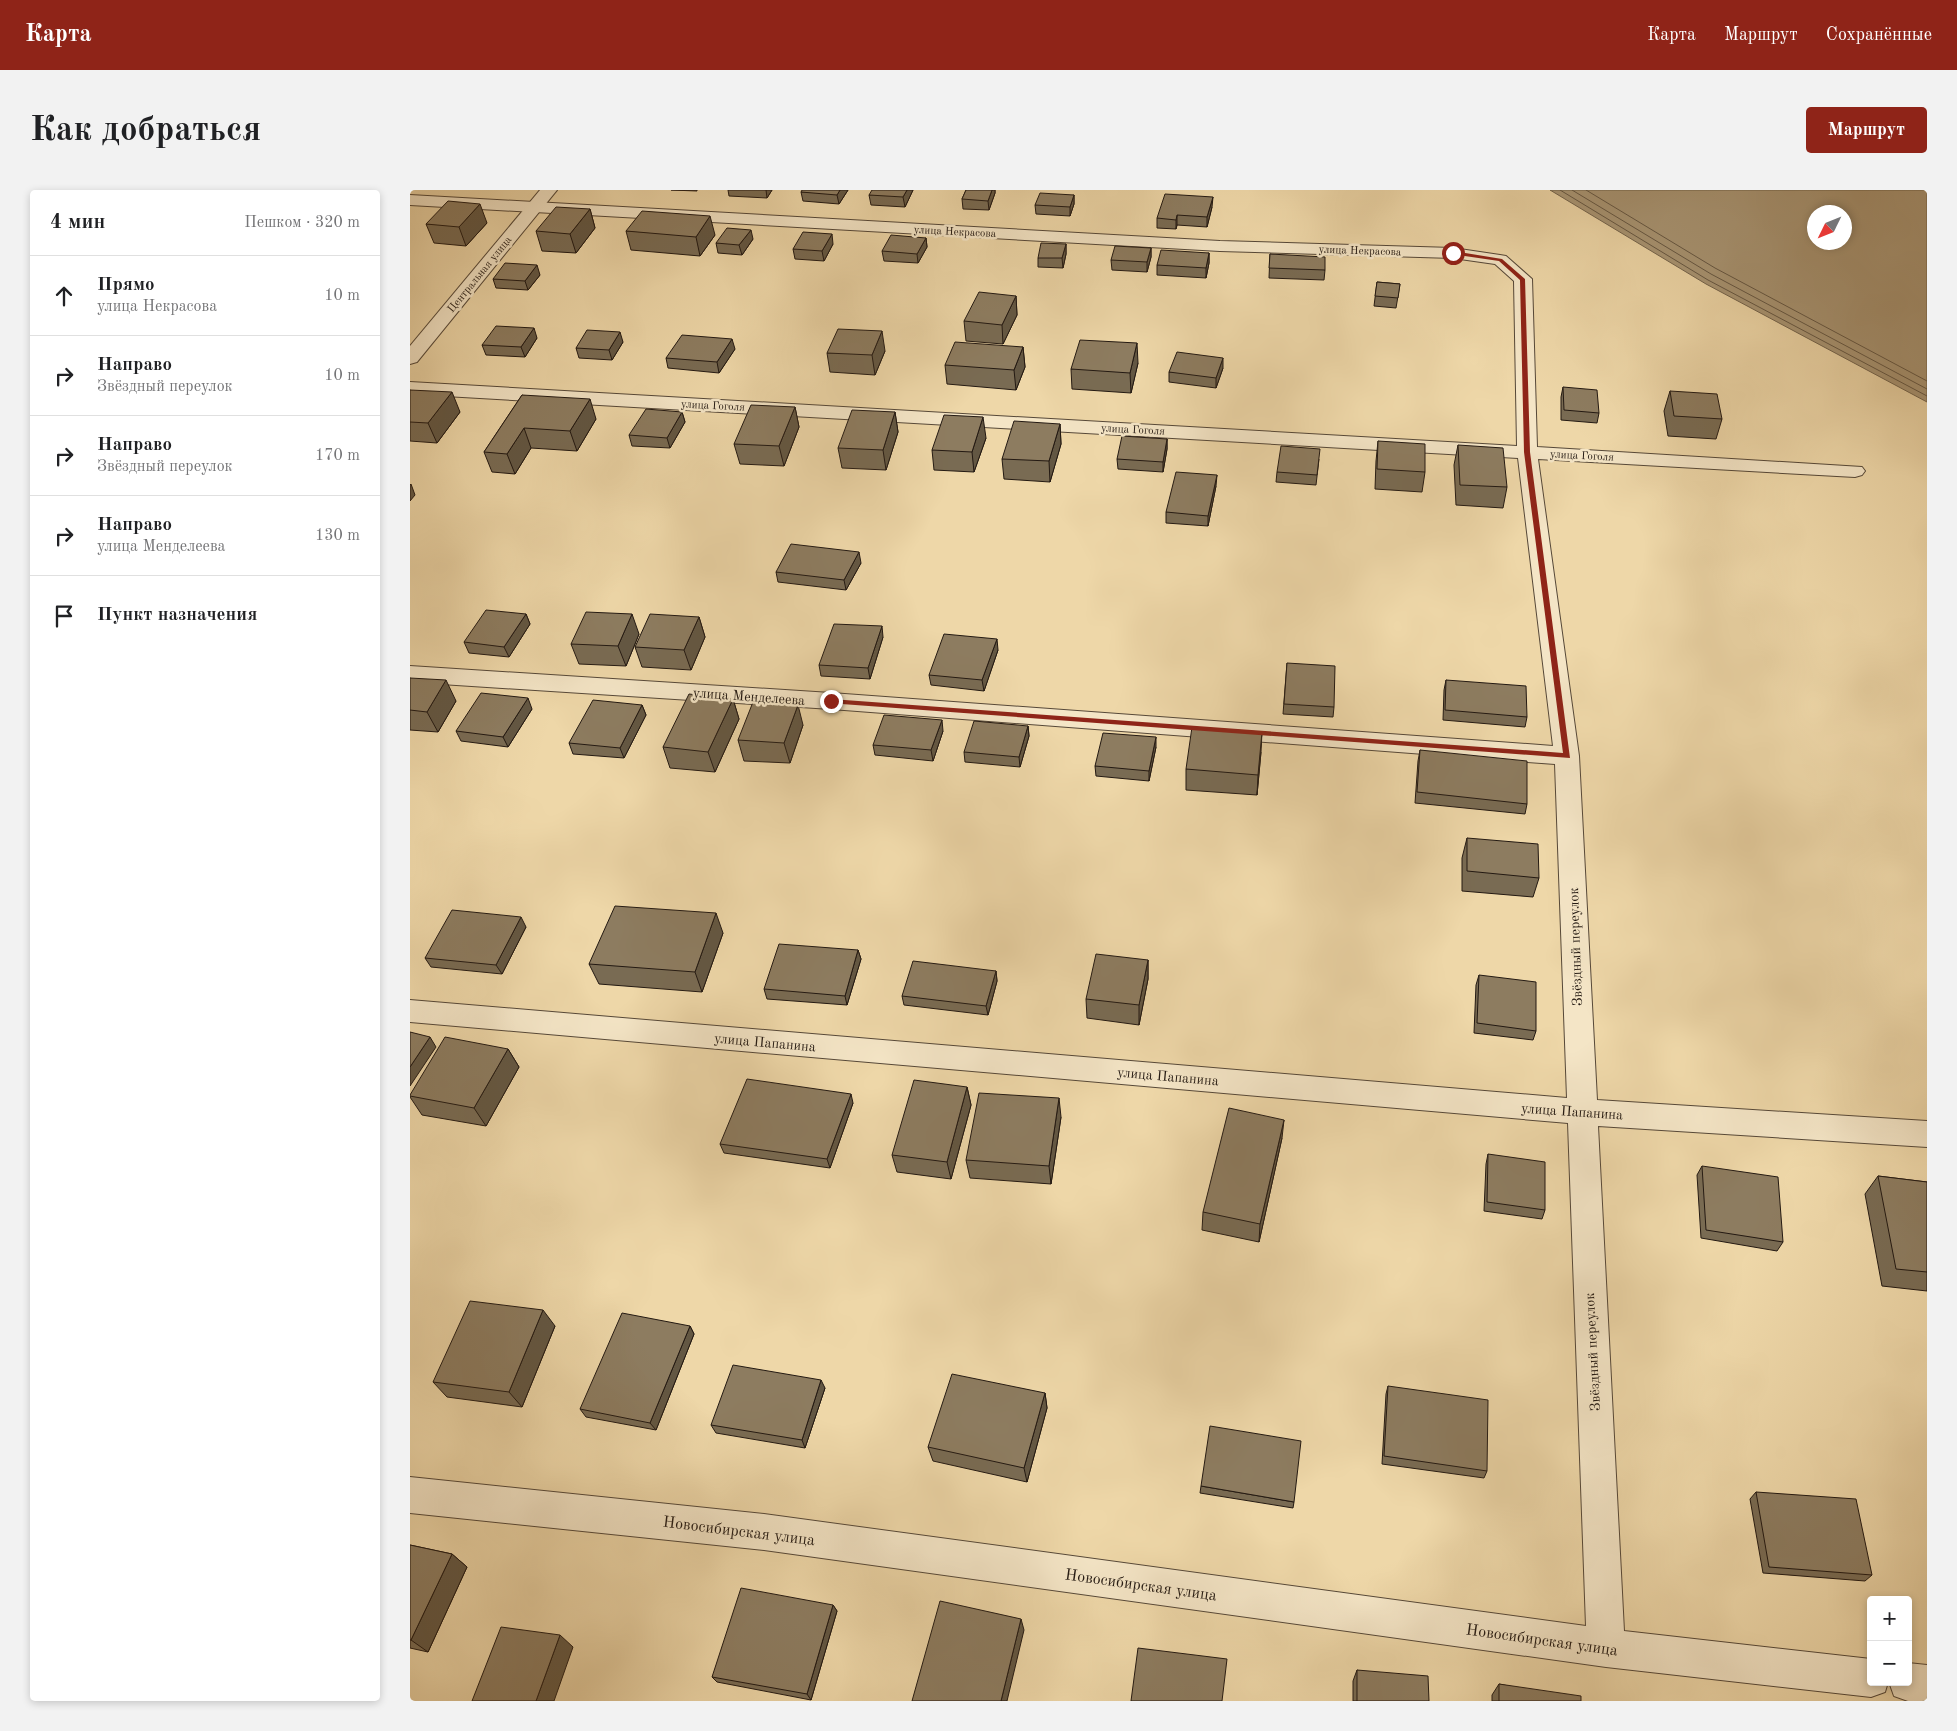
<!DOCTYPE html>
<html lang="ru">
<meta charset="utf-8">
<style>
body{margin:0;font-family:"Old Standard TT",serif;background:#f2f2f2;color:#202124}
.controls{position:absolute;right:15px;bottom:15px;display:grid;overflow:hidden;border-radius:5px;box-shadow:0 2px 8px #0003}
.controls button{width:45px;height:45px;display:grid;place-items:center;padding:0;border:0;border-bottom:1px solid #e0e0e0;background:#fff;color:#202124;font:25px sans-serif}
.compass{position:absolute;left:1397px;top:15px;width:45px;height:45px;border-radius:50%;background:#fff;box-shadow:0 2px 8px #0003;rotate:227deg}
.stop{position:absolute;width:15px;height:15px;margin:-11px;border:4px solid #8f2418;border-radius:50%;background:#fff}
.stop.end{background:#8f2418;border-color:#fff;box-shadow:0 1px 5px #0008}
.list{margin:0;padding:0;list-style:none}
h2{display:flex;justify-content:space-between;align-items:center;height:65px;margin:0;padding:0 20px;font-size:21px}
h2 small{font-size:16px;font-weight:400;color:#757577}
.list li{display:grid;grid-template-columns:32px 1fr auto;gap:15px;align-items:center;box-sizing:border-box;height:80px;padding:0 20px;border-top:1px solid #e0e0e0}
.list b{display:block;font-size:19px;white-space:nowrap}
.list p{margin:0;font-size:16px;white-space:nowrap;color:#757577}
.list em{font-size:16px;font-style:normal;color:#757577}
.icon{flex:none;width:28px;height:28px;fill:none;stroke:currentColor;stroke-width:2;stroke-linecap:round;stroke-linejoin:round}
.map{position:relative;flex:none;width:1517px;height:1511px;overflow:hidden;border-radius:5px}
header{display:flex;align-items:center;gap:30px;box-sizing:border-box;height:70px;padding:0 25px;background:#8f2418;color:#fff}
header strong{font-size:24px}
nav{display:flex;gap:28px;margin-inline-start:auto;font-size:18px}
.intro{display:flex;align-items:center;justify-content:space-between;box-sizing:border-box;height:120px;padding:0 30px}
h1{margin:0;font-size:35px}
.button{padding:12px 22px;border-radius:5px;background:#8f2418;color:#fff;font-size:18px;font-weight:700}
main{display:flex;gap:30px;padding:0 30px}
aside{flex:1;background:#fff;border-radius:5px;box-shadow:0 2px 8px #0003}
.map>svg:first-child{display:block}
.water{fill:#a99675;stroke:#73644d;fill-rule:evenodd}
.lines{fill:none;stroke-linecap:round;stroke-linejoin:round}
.shore{stroke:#665844;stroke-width:1}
.minor-casing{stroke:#564838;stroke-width:2}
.tertiary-casing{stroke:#564838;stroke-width:2}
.minor{fill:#f4e5c6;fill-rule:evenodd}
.tertiary{fill:#f4e5c6;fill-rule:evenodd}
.wall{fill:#796b53;stroke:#231912}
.shaded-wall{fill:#635743;stroke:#231912}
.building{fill:#8d7c60;stroke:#231912}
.route{fill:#8f2418}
.labels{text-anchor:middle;stroke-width:5;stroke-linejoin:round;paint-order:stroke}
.far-street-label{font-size:11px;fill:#231912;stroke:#f4e5c6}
.street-label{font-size:14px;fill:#231912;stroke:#f4e5c6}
.near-street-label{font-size:16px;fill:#231912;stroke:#f4e5c6}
</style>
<header>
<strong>Карта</strong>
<nav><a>Карта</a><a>Маршрут</a><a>Сохранённые</a></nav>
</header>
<div class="intro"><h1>Как добраться</h1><a class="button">Маршрут</a></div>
<main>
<aside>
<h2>4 мин<small>Пешком · 320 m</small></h2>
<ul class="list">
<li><svg class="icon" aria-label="ahead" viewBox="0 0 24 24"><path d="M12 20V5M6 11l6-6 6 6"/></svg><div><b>Прямо</b><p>улица Некрасова</p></div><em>10 m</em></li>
<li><svg class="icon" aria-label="right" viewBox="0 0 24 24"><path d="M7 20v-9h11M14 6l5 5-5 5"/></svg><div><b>Направо</b><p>Звёздный переулок</p></div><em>10 m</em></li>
<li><svg class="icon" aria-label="right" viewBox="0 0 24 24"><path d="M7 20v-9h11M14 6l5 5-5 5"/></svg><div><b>Направо</b><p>Звёздный переулок</p></div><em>170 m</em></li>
<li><svg class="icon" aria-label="right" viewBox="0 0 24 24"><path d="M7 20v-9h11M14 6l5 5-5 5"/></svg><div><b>Направо</b><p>улица Менделеева</p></div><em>130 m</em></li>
<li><svg class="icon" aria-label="arrive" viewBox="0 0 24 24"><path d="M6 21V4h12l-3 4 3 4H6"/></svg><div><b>Пункт назначения</b></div></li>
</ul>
</aside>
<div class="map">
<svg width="1517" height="1511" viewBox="0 0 1517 1511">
<rect width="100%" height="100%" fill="#eed7a8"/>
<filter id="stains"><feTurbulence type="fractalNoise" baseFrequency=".004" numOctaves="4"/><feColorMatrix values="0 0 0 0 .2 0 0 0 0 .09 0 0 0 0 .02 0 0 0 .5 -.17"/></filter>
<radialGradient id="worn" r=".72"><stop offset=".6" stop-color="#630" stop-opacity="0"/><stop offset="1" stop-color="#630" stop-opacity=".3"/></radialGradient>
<!-- water -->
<path class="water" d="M1140,0H1517V212L1296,94ZM1404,22H1434V52H1404Z"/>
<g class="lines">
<!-- shore -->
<g class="shore">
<path d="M1150,0L1298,90L1517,206"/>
<path d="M1162,0L1301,84L1517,199"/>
<path d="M1176,0L1305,78L1517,191"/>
</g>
<!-- minor casing -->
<g class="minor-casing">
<g id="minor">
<path d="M0,5L810,51L1043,58L1090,65L1096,66L1122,89L1127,257L1452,277L1455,281L1452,285L1445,287L1128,269L1169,566L1187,910L1517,931V957L1188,936L1214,1441L1461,1469V1492H1478L1475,1502L1461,1507L1196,1477L354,1360L0,1323V1287L354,1324L1176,1436L1158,933L0,832V810L1157,908L1145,574L421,519L0,492V476L421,503L1143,556L1108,268L0,204V192L1107,256L1104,91L1085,74L1043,68L810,61L0,15Z"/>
<path d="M1498,1473L1517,1475V1511H1498L1484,1506L1479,1492H1498Z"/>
</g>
</g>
<!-- tertiary casing -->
<g class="tertiary-casing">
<path id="tertiary" d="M130,0H147L7,172L0,174V156Z"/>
</g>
<!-- minor -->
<use href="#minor" class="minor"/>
<!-- tertiary -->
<use href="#tertiary" class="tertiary"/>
</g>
<!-- wall -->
<g class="wall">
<path d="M261,0H287V1Z"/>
<path d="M318,0H362L357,8L319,6Z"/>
<path d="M438,0L429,14L393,11L391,2Z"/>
<path d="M503,0L495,17L461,15L459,5Z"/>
<path d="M556,0H585V3L579,20L553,19L552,9Z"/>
<path d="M664,5V14L660,26L626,24L625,15Z"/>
<path d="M802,17L797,37L767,35L766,39L747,38V28Z"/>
<path d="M180,19L185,38L166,63L132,61L126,41Z"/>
<path d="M77,33L56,56L24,53L16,34Z"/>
<path d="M216,41L305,45L290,66L221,60Z"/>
<path d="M516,48L517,57L508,73L474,71L472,61Z"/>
<path d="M343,49L332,65L308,63L306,53Z"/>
<path d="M423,54L414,71L385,69L383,59Z"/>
<path d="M656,54V64L653,78L628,77V68Z"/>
<path d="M741,58V67L737,82L702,80L701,70Z"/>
<path d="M799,63V73L796,88L747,85V75Z"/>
<path d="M860,64L915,80L914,90L859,88Z"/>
<path d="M130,85L118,100L86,98L83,89Z"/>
<path d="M967,92L990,94L986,118L964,116Z"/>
<path d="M606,106L607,125L593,154L556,151L554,131Z"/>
<path d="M127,148L115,167L76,165L72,155Z"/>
<path d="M213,152L202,170L169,168L166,158Z"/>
<path d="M613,157L615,177L606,200L537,194L535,175Z"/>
<path d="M325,159L309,183L258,178L256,168Z"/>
<path d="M475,161L465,185L420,182L417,163Z"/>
<path d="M728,173L721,203L662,199L661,179Z"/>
<path d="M813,178L806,198L759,192V182Z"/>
<path d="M1153,197L1189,223L1187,233L1151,230V207Z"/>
<path d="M0,200L50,222L27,253L0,251Z"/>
<path d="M1260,201L1312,229L1306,249L1258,246L1254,221Z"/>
<path d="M112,205L186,229L167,261L121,258L105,284L82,282L74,262Z"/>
<path d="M385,217L389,237L374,276L330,274L324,254Z"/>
<path d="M272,222L275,232L260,258L222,256L219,245Z"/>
<path d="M485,222L488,242L476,280L432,278L428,258Z"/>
<path d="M650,234L651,254L640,292L594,289L592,269Z"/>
<path d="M576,248L564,282L524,280L522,260Z"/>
<path d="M757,249V259L753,282L708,279L707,269Z"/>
<path d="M968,251L1015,282L1012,302L965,299L966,271Z"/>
<path d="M1048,255L1097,297L1093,318L1046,315L1044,275Z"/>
<path d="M909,269L906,295L866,292L867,282Z"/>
<path d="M806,296L798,336L756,333V322Z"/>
<path d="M451,373L436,400L368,392L366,382Z"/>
<path d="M116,424L120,434L99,467L59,463L54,452Z"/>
<path d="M289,427L295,447L281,480L232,477L225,457Z"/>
<path d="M229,444L216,476L169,474L161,454Z"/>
<path d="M473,447L460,489L411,486L409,475Z"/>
<path d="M588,460L574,501L521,495L519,485Z"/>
<path d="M877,473L924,517L923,527L873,524Z"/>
<path d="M0,488L46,511L28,542L0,540Z"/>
<path d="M1036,490L1117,527L1115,537L1033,530L1034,500Z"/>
<path d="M323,509L329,529L305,582L260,578L253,557Z"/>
<path d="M232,515L236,525L214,568L163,564L159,553Z"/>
<path d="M122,519L98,557L51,551L46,541Z"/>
<path d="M393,535L380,573L334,571L328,550Z"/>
<path d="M618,536L619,546L610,577L555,572L554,562Z"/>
<path d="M533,541L523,571L465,565L463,555Z"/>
<path d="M746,557L739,591L686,586L685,576Z"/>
<path d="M1010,560L1117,614L1115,624L1005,613L1008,571Z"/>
<path d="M851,562L847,605L776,600V579Z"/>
<path d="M1057,648L1129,688L1123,707L1052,701V668Z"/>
<path d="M116,737L92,784L21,777L15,768Z"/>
<path d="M313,743L292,802L189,794L179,774Z"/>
<path d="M448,760L451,769L437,815L357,809L354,799Z"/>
<path d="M738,770V789L729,835L677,828L676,809Z"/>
<path d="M586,781L587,791L578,825L494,815L492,806Z"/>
<path d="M1069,785L1126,841L1123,850L1064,843L1066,795Z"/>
<path d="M98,859L109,877L76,936L12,925L0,907V905Z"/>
<path d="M557,897L561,915L541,989L487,982L482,965Z"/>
<path d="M443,913L420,978L314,963L310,954Z"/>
<path d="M651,927L641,994L560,988L556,970Z"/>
<path d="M872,948L849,1052L792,1040L793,1022Z"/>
<path d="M1078,964L1135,1020L1132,1029L1074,1021L1076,974Z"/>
<path d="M1292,976L1373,1052L1367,1061L1291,1048L1287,985Z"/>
<path d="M1468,986L1517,992V1101L1472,1096L1455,1004Z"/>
<path d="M145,1136L112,1217L37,1207L23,1192Z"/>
<path d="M280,1136L284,1144L246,1240L176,1227L170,1219Z"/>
<path d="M978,1196L1077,1281L1074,1288L972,1274L976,1204Z"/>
<path d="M415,1198L395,1258L306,1243L301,1235Z"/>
<path d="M635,1203L637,1218L617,1292L523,1271L518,1257Z"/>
<path d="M791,1296L884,1312L883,1318L790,1303Z"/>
<path d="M1346,1302L1462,1385L1455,1391L1353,1383L1340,1309Z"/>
<path d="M0,1355L42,1364L57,1377L18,1462L0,1458Z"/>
<path d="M423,1415L427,1421L401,1510L307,1492L302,1487Z"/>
<path d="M947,1480L1019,1511H943V1491Z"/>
<path d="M1089,1494L1171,1511H1082V1505Z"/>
</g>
<!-- shaded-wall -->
<g class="shaded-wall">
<path d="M356,0H362L357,8Z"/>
<path d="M430,0H438L429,14L427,5Z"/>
<path d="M497,0H503L495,17L493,7Z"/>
<path d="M582,0H585V3L579,20L578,11Z"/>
<path d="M664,5V14L660,26V17Z"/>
<path d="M803,7L802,17L797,37V27Z"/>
<path d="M70,14L77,33L56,56L49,37Z"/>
<path d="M180,19L185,38L166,63L160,44Z"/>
<path d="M767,25V35L766,39V30Z"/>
<path d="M300,26L305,45L290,66L286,47Z"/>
<path d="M341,40L343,49L332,65L329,55Z"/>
<path d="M422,44L423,54L414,71L412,61Z"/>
<path d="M516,48L517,57L508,73L507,64Z"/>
<path d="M656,54V64L653,78L652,68Z"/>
<path d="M741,58V67L737,82V72Z"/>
<path d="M799,63V73L796,88V78Z"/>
<path d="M127,75L130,85L118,100L115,91Z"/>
<path d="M606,106L607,125L593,154L592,135Z"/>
<path d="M124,138L127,148L115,167L111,157Z"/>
<path d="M472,141L475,161L465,185L462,165Z"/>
<path d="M210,142L213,152L202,170L199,160Z"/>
<path d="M322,149L325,159L309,183L307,172Z"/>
<path d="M727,153L728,173L721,203L720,183Z"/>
<path d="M613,157L615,177L606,200L604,180Z"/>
<path d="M813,168V178L806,198V188Z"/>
<path d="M42,202L50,222L27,253L18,233Z"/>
<path d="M180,209L186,229L167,261L160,241Z"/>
<path d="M385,217L389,237L374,276L369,256Z"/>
<path d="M272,222L275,232L260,258L257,248Z"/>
<path d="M485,222L488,242L476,280L473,260Z"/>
<path d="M573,227L576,248L564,282L562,262Z"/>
<path d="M650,234L651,254L640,292L639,271Z"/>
<path d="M114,238L121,258L105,284L97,264Z"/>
<path d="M757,249V259L753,282V272Z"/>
<path d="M807,285L806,296L798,336V326Z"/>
<path d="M1,294L5,305L0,311V295Z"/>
<path d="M449,362L451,373L436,400L434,390Z"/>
<path d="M116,424L120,434L99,467L94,457Z"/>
<path d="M222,424L229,444L216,476L208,456Z"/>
<path d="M289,427L295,447L281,480L274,460Z"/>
<path d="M472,436L473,447L460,489L458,478Z"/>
<path d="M587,449L588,460L574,501L572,490Z"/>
<path d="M36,490L46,511L28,542L17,522Z"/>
<path d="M118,508L122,519L98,557L93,547Z"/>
<path d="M323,509L329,529L305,582L298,562Z"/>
<path d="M232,515L236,525L214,568L210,558Z"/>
<path d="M388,515L393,535L380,573L374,553Z"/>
<path d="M532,530L533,541L523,571L521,560Z"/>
<path d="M618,536L619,546L610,577L609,567Z"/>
<path d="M852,542L851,562L847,605L848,585Z"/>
<path d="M746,547V557L739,591V581Z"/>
<path d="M306,723L313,743L292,802L285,782Z"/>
<path d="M111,727L116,737L92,784L86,775Z"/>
<path d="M448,760L451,769L437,815L435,806Z"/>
<path d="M738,770V789L729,835V815Z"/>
<path d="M586,781L587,791L578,825L576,816Z"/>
<path d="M20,847L26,857L0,896V877Z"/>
<path d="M98,859L109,877L76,936L64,918Z"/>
<path d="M557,897L561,915L541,989L537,972Z"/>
<path d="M441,904L443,913L420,978L417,969Z"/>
<path d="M649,908L651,927L641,994L639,976Z"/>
<path d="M874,930L872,948L849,1052L850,1034Z"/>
<path d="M133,1120L145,1136L112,1217L99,1202Z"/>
<path d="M280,1136L284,1144L246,1240L240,1233Z"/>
<path d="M411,1190L415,1198L395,1258L392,1250Z"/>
<path d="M635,1203L637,1218L617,1292L614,1278Z"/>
<path d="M42,1364L57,1377L18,1462L1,1450Z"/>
<path d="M423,1415L427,1421L401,1510L397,1504Z"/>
<path d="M611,1429L614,1440L597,1511H591Z"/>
<path d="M150,1445L163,1457L144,1511H126Z"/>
</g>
<!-- building -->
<g class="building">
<path d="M392,0H430L427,5L391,2Z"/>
<path d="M462,0H497L493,7L459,5Z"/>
<path d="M556,0H582L578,11L552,9Z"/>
<path d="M630,3L664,5L660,17L625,15Z"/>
<path d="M755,4L803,7L797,27L767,25L766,30L747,28Z"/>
<path d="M38,11L70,14L49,37L16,34Z"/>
<path d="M146,17L180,19L160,44L126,41Z"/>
<path d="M232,21L300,26L286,47L216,41Z"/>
<path d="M317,38L341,40L329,55L306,53Z"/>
<path d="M393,42L422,44L412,61L383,59Z"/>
<path d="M481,45L516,48L507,64L472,61Z"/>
<path d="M631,53L656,54L652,68H628Z"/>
<path d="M705,56L741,58L737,72L701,70Z"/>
<path d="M751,60L799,63L796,78L747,75Z"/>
<path d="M860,64L915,67V80L859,78Z"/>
<path d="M95,73L127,75L115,91L83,89Z"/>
<path d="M967,92L990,94L988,108L965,106Z"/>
<path d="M569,102L606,106L592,135L554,131Z"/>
<path d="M86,136L124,138L111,157L72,155Z"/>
<path d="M428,139L472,141L462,165L417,163Z"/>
<path d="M177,140L210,142L199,160L166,158Z"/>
<path d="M272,145L322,149L307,172L256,168Z"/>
<path d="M670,150L727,153L720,183L661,179Z"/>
<path d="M545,152L613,157L604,180L535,175Z"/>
<path d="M767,162L813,168L806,188L759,182Z"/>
<path d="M1153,197L1187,200L1189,223L1154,220Z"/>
<path d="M0,200L42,202L18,233L0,232Z"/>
<path d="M1260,201L1307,204L1312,229L1264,226Z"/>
<path d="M112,205L180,209L160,241L114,238L97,264L74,262Z"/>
<path d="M341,215L385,217L369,256L324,254Z"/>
<path d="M236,219L272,222L257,248L219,245Z"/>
<path d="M442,220L485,222L473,260L428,258Z"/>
<path d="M534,225L573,227L562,262L522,260Z"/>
<path d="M604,231L650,234L639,271L592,269Z"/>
<path d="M712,246L757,249L753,272L707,269Z"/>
<path d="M968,251L1015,254V282L967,279Z"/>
<path d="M1048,255L1093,258L1097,297L1050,295Z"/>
<path d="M871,256L910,259L907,285L867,282Z"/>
<path d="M766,282L807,285L798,326L756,322Z"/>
<path d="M381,354L449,362L434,390L366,382Z"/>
<path d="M76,420L116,424L94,457L54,452Z"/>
<path d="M176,422L222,424L208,456L161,454Z"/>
<path d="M240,424L289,427L274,460L225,457Z"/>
<path d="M424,434L472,436L458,478L409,475Z"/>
<path d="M534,444L587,449L572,490L519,485Z"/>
<path d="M877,473L925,476L924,517L874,514Z"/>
<path d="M0,488L36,490L17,522L0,520Z"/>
<path d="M1036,490L1116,496L1117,527L1035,520Z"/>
<path d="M71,503L118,508L93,547L46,541Z"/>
<path d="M279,504L323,509L298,562L253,557Z"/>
<path d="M183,510L232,515L210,558L159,553Z"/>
<path d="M343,512L388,515L374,553L328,550Z"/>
<path d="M474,525L532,530L521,560L463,555Z"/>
<path d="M564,531L618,536L609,567L554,562Z"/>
<path d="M782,537L852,542L848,585L776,579Z"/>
<path d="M693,543L746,547L739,581L685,576Z"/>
<path d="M1010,560L1117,571V614L1007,602Z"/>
<path d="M1057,648L1128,654L1129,688L1057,681Z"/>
<path d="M205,716L306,723L285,782L179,774Z"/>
<path d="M42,720L111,727L86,775L15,768Z"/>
<path d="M369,754L448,760L435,806L354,799Z"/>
<path d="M686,764L738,770L729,815L676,809Z"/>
<path d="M503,771L586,781L576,816L492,806Z"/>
<path d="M1069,785L1126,792V841L1067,833Z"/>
<path d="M0,842L20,847L0,877Z"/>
<path d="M35,847L98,859L64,918L0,906V905Z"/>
<path d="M337,889L441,904L417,969L310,954Z"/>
<path d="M504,890L557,897L537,972L482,965Z"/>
<path d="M569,903L649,908L639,976L556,970Z"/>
<path d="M819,918L874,930L850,1034L793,1022Z"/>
<path d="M1078,964L1135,972V1020L1077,1012Z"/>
<path d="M1292,976L1368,987L1373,1052L1296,1040Z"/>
<path d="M1468,986L1517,992V1082L1486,1079Z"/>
<path d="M60,1111L133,1120L99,1202L23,1192Z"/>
<path d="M212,1123L280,1136L240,1233L170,1219Z"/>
<path d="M323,1175L411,1190L392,1250L301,1235Z"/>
<path d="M542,1184L635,1203L614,1278L518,1257Z"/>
<path d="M978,1196L1078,1210L1077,1281L974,1266Z"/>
<path d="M800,1236L891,1251L884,1312L791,1296Z"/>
<path d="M1346,1302L1446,1309L1462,1385L1359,1377Z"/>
<path d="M0,1355L42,1364L1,1450H0Z"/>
<path d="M331,1398L423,1415L397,1504L302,1487Z"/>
<path d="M530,1411L611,1429L591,1511H502Z"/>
<path d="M91,1437L150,1445L126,1511H62Z"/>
<path d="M728,1458L817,1469L812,1511H721Z"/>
<path d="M947,1480L1018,1486L1019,1511H947Z"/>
<path d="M1089,1494L1171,1506V1511H1089Z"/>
</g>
<!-- route -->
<path class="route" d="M1043,61L1092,69L1115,89L1120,262L1160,568L418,513V510L421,509L1153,563L1114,262L1110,90L1089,71L1041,64Z"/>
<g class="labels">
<!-- far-street labels -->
<g class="far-street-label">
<text transform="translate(545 41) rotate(3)" y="4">улица Некрасова</text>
<text transform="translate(950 60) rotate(2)" y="4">улица Некрасова</text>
<text transform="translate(69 84) rotate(-51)" y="4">Центральная улица</text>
<text transform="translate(303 215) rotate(3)" y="4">улица Гоголя</text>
<text transform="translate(723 239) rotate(3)" y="4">улица Гоголя</text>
<text transform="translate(1172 265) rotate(3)" y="4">улица Гоголя</text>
</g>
<!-- street labels -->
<g class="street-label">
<text transform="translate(339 506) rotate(4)" y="5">улица Менделеева</text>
<text transform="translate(1165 757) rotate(-92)" y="5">Звёздный переулок</text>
<text transform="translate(355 852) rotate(5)" y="5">улица Папанина</text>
<text transform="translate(758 886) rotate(5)" y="5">улица Папанина</text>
<text transform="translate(1162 921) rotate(4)" y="5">улица Папанина</text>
<text transform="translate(1182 1162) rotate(-93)" y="5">Звёздный переулок</text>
</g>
<!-- near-street labels -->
<g class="near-street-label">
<text transform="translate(329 1340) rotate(7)" y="6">Новосибирская улица</text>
<text transform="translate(731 1394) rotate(8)" y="6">Новосибирская улица</text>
<text transform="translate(1132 1449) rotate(8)" y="6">Новосибирская улица</text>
</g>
</g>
<rect width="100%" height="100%" filter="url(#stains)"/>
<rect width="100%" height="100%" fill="url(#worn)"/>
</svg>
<div class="controls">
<button>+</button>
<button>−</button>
</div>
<svg class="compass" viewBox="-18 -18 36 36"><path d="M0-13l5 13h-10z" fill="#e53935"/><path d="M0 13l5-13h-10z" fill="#757577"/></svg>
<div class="stop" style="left:1043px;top:63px"></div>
<div class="stop end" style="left:421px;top:511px"></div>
</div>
</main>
